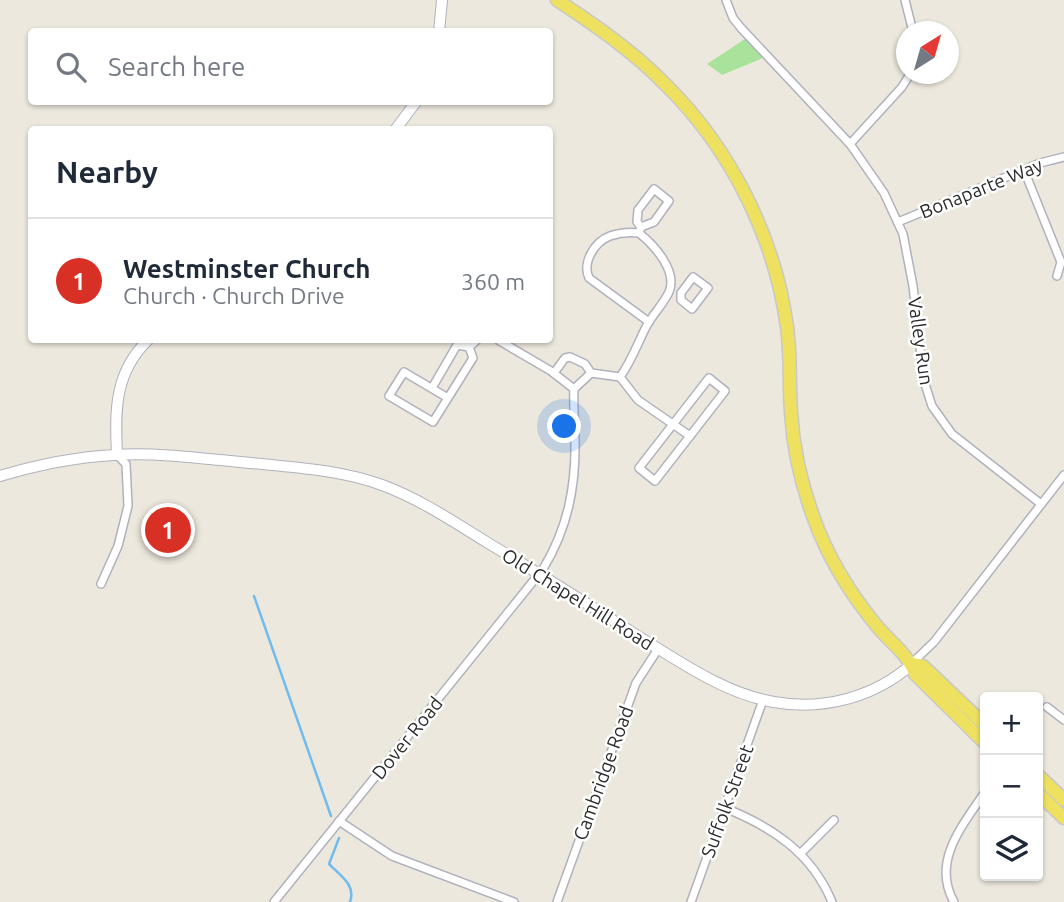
<!DOCTYPE html>
<meta charset="utf-8">
<style>
body{margin:0;font-family:Ubuntu,sans-serif;background:#f2f2f3;color:#1f2937}
.controls{position:absolute;right:21px;bottom:21px;display:grid;overflow:hidden;border-radius:7px;box-shadow:0 2px 5px #0004}
.controls button{width:63px;height:63px;display:grid;place-items:center;padding:0;border:0;border-bottom:2px solid #e0e1e3;background:#fff;color:#1f2937;font:35px sans-serif}
.compass{position:absolute;left:896px;top:21px;width:63px;height:63px;border-radius:50%;background:#fff;box-shadow:0 2px 5px #0004;rotate:37deg}
.you{position:absolute;left:565px;top:427px;width:24px;height:24px;margin:-18px;border:5px solid #fff;border-radius:50%;background:#1a73e8;box-shadow:0 0 0 10px #1a73e833}
.badge{display:grid;place-items:center;width:46px;height:46px;border-radius:50%;background:#d93025;color:#fff;font-size:23px;font-weight:700}
.pin{position:absolute;translate:-50% -50%;border:4px solid #fff;box-shadow:0 2px 7px #0006}
.list{margin:0;padding:0;list-style:none}
h2{display:flex;justify-content:space-between;align-items:center;height:91px;margin:0;padding:0 28px;font-size:30px}
h2 small{font-size:23px;font-weight:400;color:#747a83}
.list li{display:grid;grid-template-columns:46px 1fr auto;gap:21px;align-items:center;box-sizing:border-box;height:126px;padding:0 28px;border-top:2px solid #e0e1e3}
.list b{display:block;font-size:26px;white-space:nowrap}
.list p{margin:0;font-size:23px;white-space:nowrap;color:#747a83}
.list em{font-size:23px;font-style:normal;color:#747a83}
.icon{flex:none;width:38px;height:38px;fill:none;stroke:currentColor;stroke-width:2;stroke-linecap:round;stroke-linejoin:round}
.map{position:relative;flex:none;width:1064px;height:902px;overflow:hidden}
.search{position:absolute;background:#fff;box-shadow:0 2px 5px #0004;left:28px;top:28px;width:525px;height:77px;display:flex;align-items:center;gap:18px;box-sizing:border-box;padding:0 24px;border-radius:7px;color:#747a83;font-size:26px}
.panel{position:absolute;background:#fff;box-shadow:0 2px 5px #0004;left:28px;top:126px;width:525px;height:217px;border-radius:7px}
.map>svg:first-child{display:block}
.green{fill:#a9e29b}
.lines{fill:none;stroke-linecap:round;stroke-linejoin:round}
.stream{stroke:#72bced;stroke-width:2.5}
.minor-casing{stroke:#b1b1be;stroke-width:10}
.tertiary-casing{stroke:#b1b1be;stroke-width:12}
.primary-casing{stroke:#c8c8c8;stroke-width:15}
.minor{stroke:#fff;stroke-width:7}
.tertiary{stroke:#fff;stroke-width:10}
.primary{stroke:#efe160;stroke-width:12}
.labels{text-anchor:middle;stroke-width:5;stroke-linejoin:round;paint-order:stroke}
.street-label{font-size:19px;fill:#2b2b2b;stroke:#fff}
</style>
<div class="map">
<svg width="1064" height="902" viewBox="0 0 1064 902">
<rect width="100%" height="100%" fill="#ede8dd"/>
<!-- green -->
<path class="green" d="M745,39L763,58L722,75L707,64Z"/>
<g class="lines">
<!-- stream -->
<g class="stream">
<path d="M254,596L331,816"/>
<path d="M339,838L329,864C341,876 356,885 350,902"/>
</g>
<!-- minor casing -->
<g class="minor-casing">
<g id="minor">
<path d="M726,0L733,18L741,28L850,144L902,87L910,74"/>
<path d="M905,0L913,32"/>
<path d="M850,144L884,193L903,234L913,286L924,381L932,406L952,434L1041,504"/>
<path d="M1024,170L1061,262L1057,276"/>
<path d="M654,189L669,201L654,222L641,227L637,222L638,210Z"/>
<path d="M898,222L1040,163L1064,157"/>
<path d="M639,233C629,232 619,233 610,236C594,242 582,263 589,278L649,322"/>
<path d="M693,277L708,288L692,309L681,300V293Z"/>
<path d="M498,340L551,371L574,389"/>
<path d="M469,347L477,340"/>
<path d="M554,373L565,358L570,357L585,364L591,373"/>
<path d="M620,377C631,362 637,345 645,329C651,316 663,305 669,292C678,271 654,245 639,233L641,227"/>
<path d="M620,377L638,400L690,436"/>
<path d="M709,378L725,391L655,481L639,468Z"/>
<path d="M432,388L457,345L469,347L473,358L433,422L389,396L404,372L448,398"/>
<path d="M101,584L118,546L128,506L126,464L117,455"/>
<path d="M912,663L934,642L1064,475"/>
<path d="M1047,707L1064,720"/>
<path d="M725,808C772,827 812,853 832,902"/>
<path d="M339,821L392,856L514,902"/>
<path d="M801,853L834,820"/>
<path d="M274,902L543,569C568,528 576,486 575,438C575,422 573,405 574,389L591,373L620,377"/>
<path d="M557,902L636,683L658,649"/>
<path d="M691,902L763,700"/>
<path d="M954,902C931,861 963,825 985,792"/>
</g>
</g>
<!-- tertiary casing -->
<g class="tertiary-casing">
<g id="tertiary">
<path d="M439,32L442,0"/>
<path d="M395,130L416,102"/>
<path d="M117,455C115,411 114,373 148,340"/>
<path d="M0,476C37,465 75,457 114,455C164,452 213,460 262,464C302,468 344,471 382,485C420,499 454,522 488,543C540,574 591,606 641,638C682,663 726,694 774,702C823,711 875,697 912,664"/>
</g>
</g>
<!-- primary casing -->
<g class="primary-casing">
<g id="primary">
<path d="M557,0C595,25 634,52 666,85C730,148 775,237 787,327C791,356 789,384 791,412C793,447 801,483 813,516C827,556 849,592 876,625C889,641 909,655 915,674L985,743"/>
<path d="M912,664L923,666L985,725"/>
<path d="M1038,775L1064,800"/>
<path d="M1038,793L1064,818"/>
</g>
</g>
<!-- minor -->
<use href="#minor" class="minor"/>
<!-- tertiary -->
<use href="#tertiary" class="tertiary"/>
<!-- primary -->
<use href="#primary" class="primary"/>
</g>
<g class="labels">
<!-- street labels -->
<g class="street-label">
<text transform="translate(981 188) rotate(-22)" y="7">Bonaparte Way</text>
<text transform="translate(921 341) rotate(82)" y="7">Valley Run</text>
<text transform="translate(578 599) rotate(32)" y="7">Old Chapel Hill Road</text>
<text transform="translate(407 738) rotate(-51)" y="7">Dover Road</text>
<text transform="translate(603 773) rotate(-70)" y="7">Cambridge Road</text>
<text transform="translate(727 801) rotate(-70)" y="7">Suffolk Street</text>
</g>
</g>
</svg>
<div class="controls">
<button>+</button>
<button>−</button>
<button><svg class="icon" aria-label="layers" viewBox="0 0 24 24"><path d="M12 4l9 5-9 5-9-5zM3 14l9 5 9-5"/></svg></button>
</div>
<svg class="compass" viewBox="-18 -18 36 36"><path d="M0-13l5 13h-10z" fill="#e53935"/><path d="M0 13l5-13h-10z" fill="#747a83"/></svg>
<div class="you"></div>
<div class="pin badge" style="left:168px;top:530px">1</div>
<div class="search"><svg class="icon" aria-label="search" viewBox="0 0 24 24"><circle cx="10" cy="10" r="6"/><path d="M15 15l6 6"/></svg>Search here</div>
<section class="panel">
<h2>Nearby<small></small></h2>
<ul class="list">
<li><span class="badge">1</span><div><b>Westminster Church</b><p>Church · Church Drive</p></div><em>360 m</em></li>
</ul>
</section>
</div>
